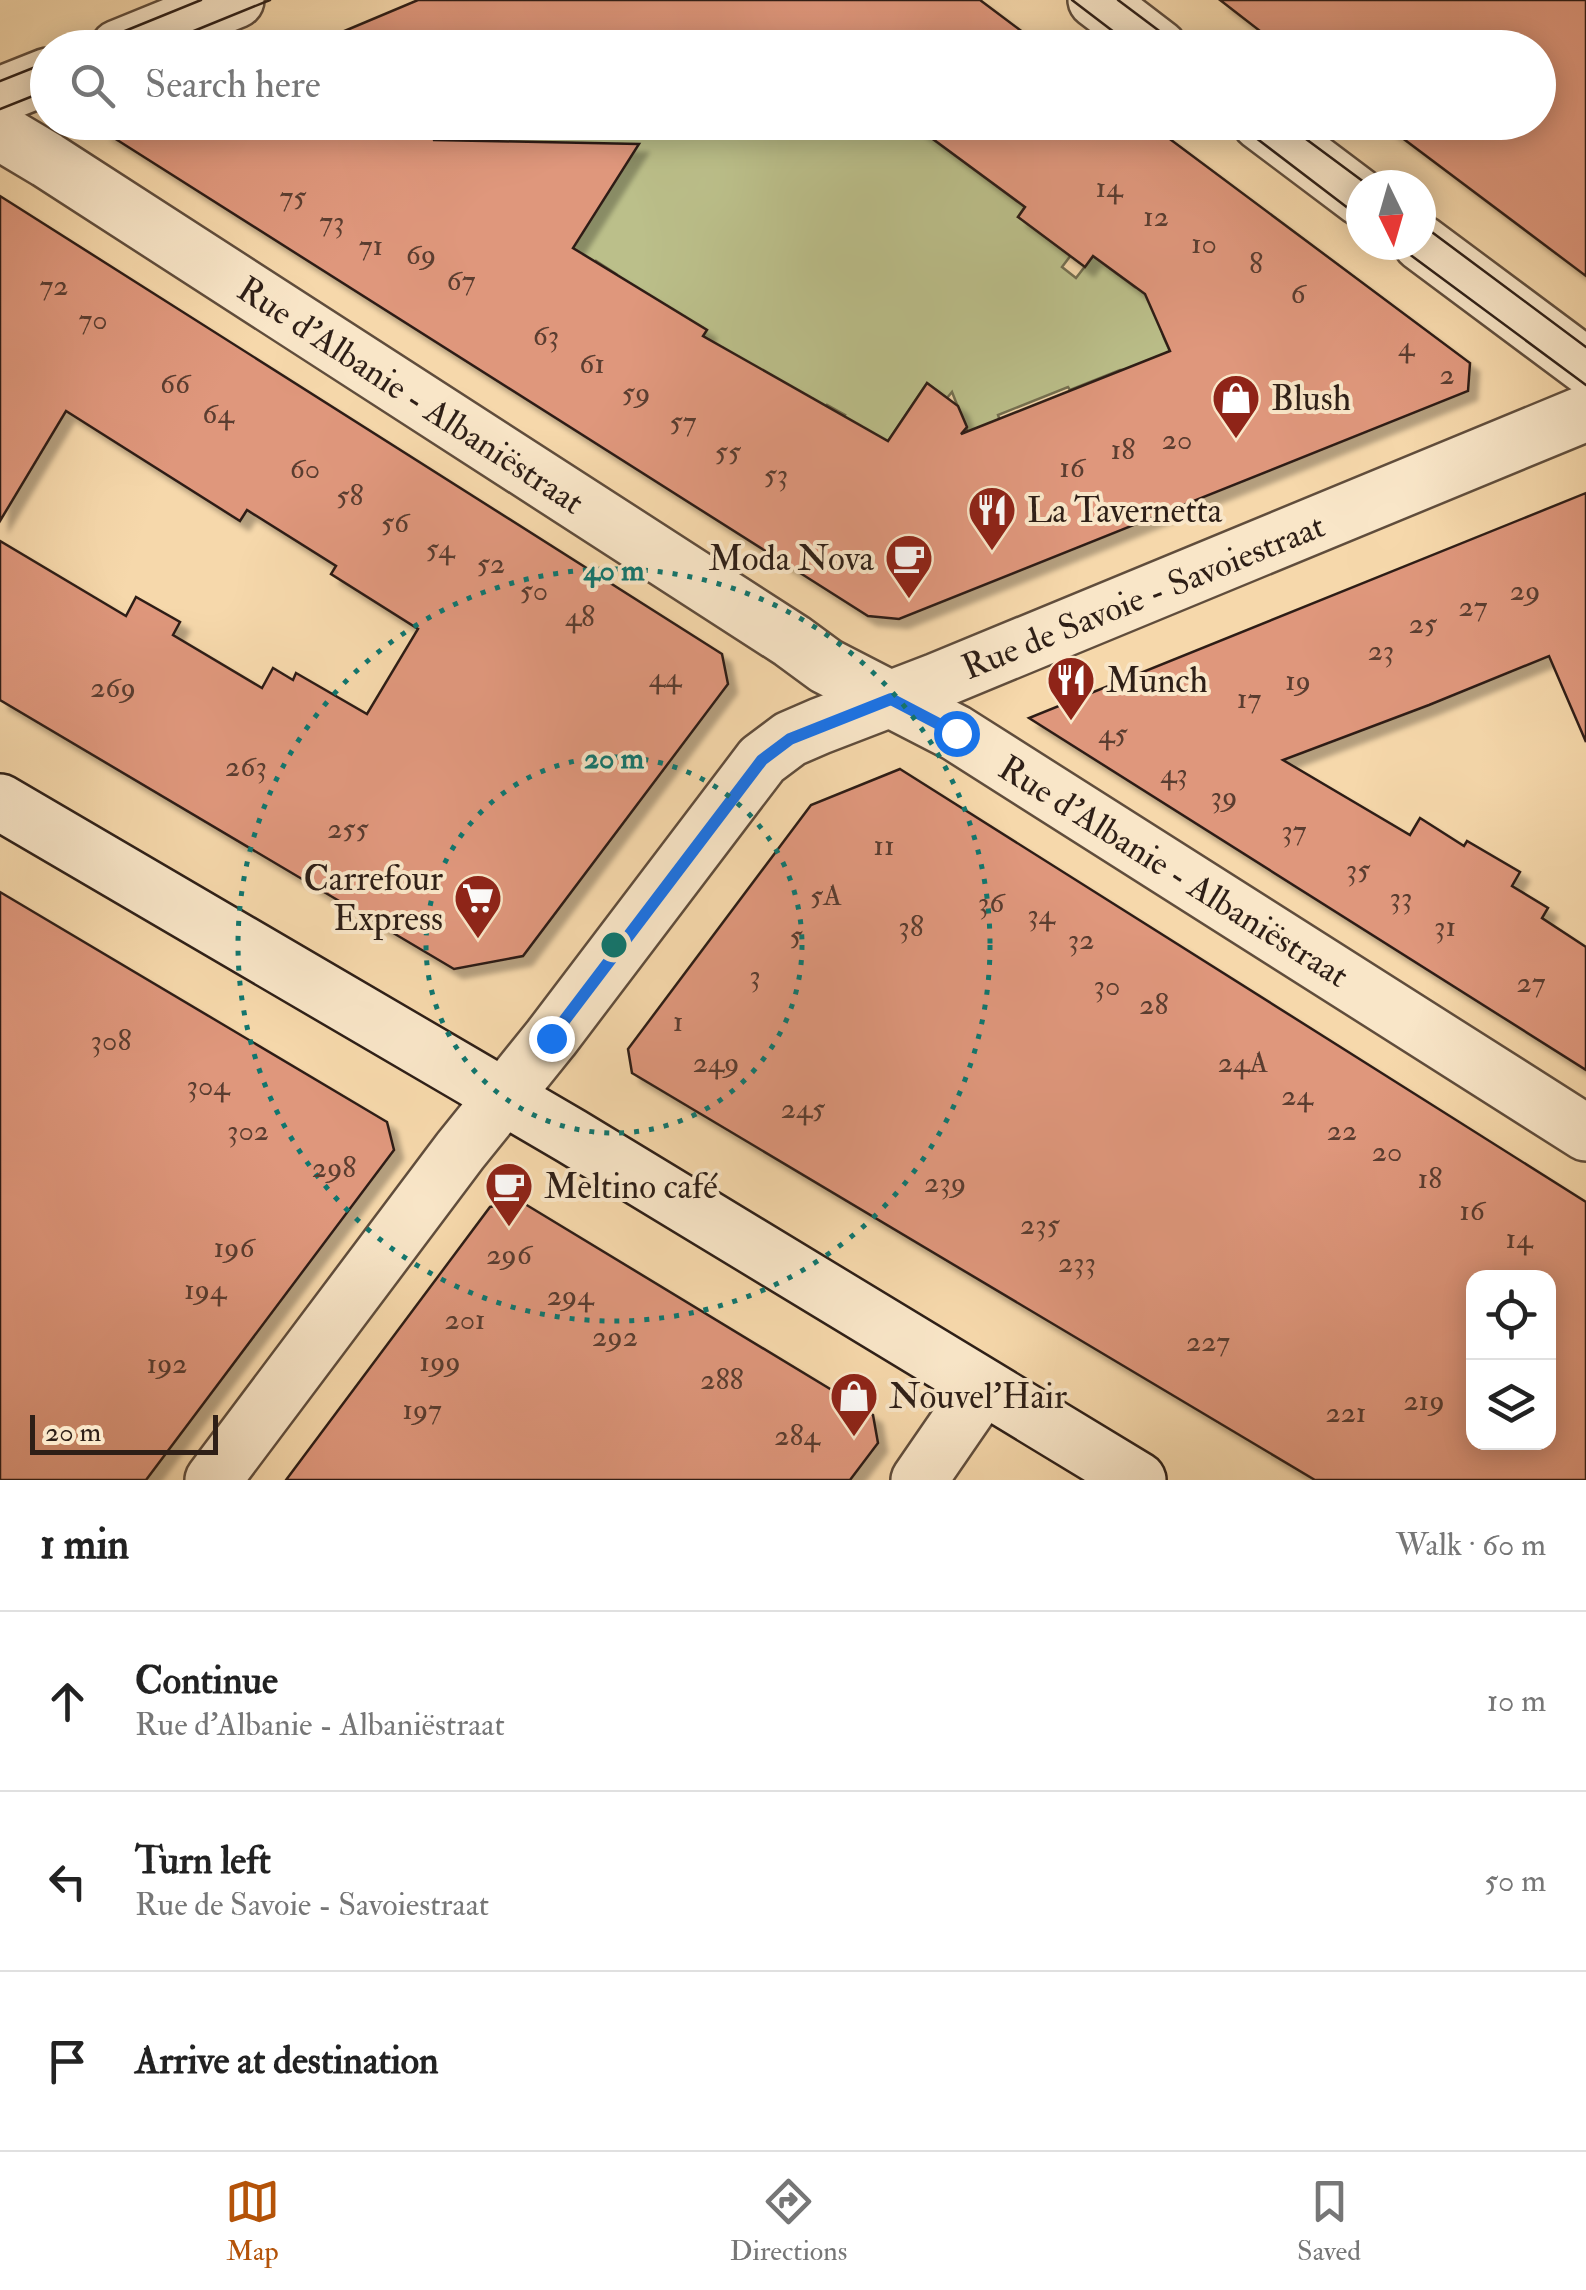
<!DOCTYPE html>
<meta charset="utf-8">
<style>
body{margin:0;font-family:"IM FELL Double Pica",serif;background:#f6f6f6;color:#222}
.controls{position:absolute;right:30px;bottom:30px;display:grid;overflow:hidden;border-radius:20px;box-shadow:0 5px 25px #0003}
.controls button{width:90px;height:90px;display:grid;place-items:center;padding:0;border:0;border-bottom:2px solid #e0e0e0;background:#fff;color:#222;font:50px sans-serif}
.compass{position:absolute;left:1346px;top:170px;width:90px;height:90px;border-radius:50%;background:#fff;box-shadow:0 5px 25px #0003;rotate:175deg}
.scale{position:absolute;left:30px;bottom:25px;width:188px;box-sizing:border-box;padding-left:10px;border:5px solid #2e1f17;border-top:0;font-size:28px;line-height:35px;white-space:nowrap;color:#2e1f17;-webkit-text-stroke:8px #f9e6c8;paint-order:stroke}
.stop{position:absolute;width:30px;height:30px;margin:-22px;border:8px solid #1a73e8;border-radius:50%;background:#fff}
.stop.end{background:#1a73e8;border-color:#fff;box-shadow:0 2px 10px #0008}
.list{margin:0;padding:0;list-style:none}
h2{display:flex;justify-content:space-between;align-items:center;height:130px;margin:0;padding:0 40px;font-size:42px}
h2 small{font-size:32px;font-weight:400;color:#767676}
.list li{display:grid;grid-template-columns:65px 1fr auto;gap:30px;align-items:center;box-sizing:border-box;height:180px;padding:0 40px;border-top:2px solid #e0e0e0}
.list b{display:block;font-size:38px;white-space:nowrap}
.list p{margin:0;font-size:32px;white-space:nowrap;color:#767676}
.list em{font-size:32px;font-style:normal;color:#767676}
.icon{flex:none;width:55px;height:55px;fill:none;stroke:currentColor;stroke-width:2;stroke-linecap:round;stroke-linejoin:round}
.map{position:relative;flex:none;width:1586px;height:1480px;overflow:hidden}
.search{position:absolute;background:#fff;box-shadow:0 5px 25px #0003;left:30px;right:30px;top:30px;height:110px;display:flex;align-items:center;gap:25px;box-sizing:border-box;padding:0 35px;border-radius:55px;color:#767676;font-size:38px}
.sheet{height:670px;background:#fff}
nav{display:flex;justify-content:space-around;align-items:center;box-sizing:border-box;height:140px;border-top:2px solid #e0e0e0;background:#fff;font-size:28px;color:#767676}
nav a{display:grid;justify-items:center;gap:5px}
nav .on{color:#b45309}
.map>svg:first-child{display:block}
.green{fill:#bbbf8a;stroke:#746f50;stroke-width:2.5}
.building{fill:#df977c;stroke:#2e1f17;stroke-width:2.5;fill-rule:evenodd;filter:url(#shadow)}
.lines{fill:none;stroke-linecap:round;stroke-linejoin:round}
.minor-casing{stroke:#604d3c;stroke-width:60}
.secondary-casing{stroke:#2e1f17;stroke-width:60}
.minor{stroke:#f9e6c8;stroke-width:55}
.secondary{stroke:#f9e6c8;stroke-width:55}
.tram{stroke:#2e1f17;stroke-width:2.5}
.route{stroke:#1a73e8;stroke-width:12}
.ring{fill:none;stroke:#0f766e;stroke-width:5;stroke-dasharray:5 10}
.labels{text-anchor:middle;stroke-width:8;stroke-linejoin:round;paint-order:stroke}
.number-label{font-size:30px;fill:#5a3d30}
.street-label{font-size:35px;fill:#2e1f17;stroke:#f9e6c8}
.poi-label{font-size:35px;fill:#2e1f17;stroke:#f9e6c8;text-anchor:start}
.centre{fill:#0f766e;stroke:#f9e6c8;stroke-width:5}
.ring-label{font-size:30px;text-anchor:middle;font-weight:bold;fill:#0f766e;stroke:#f9e6c8;stroke-width:8;stroke-linejoin:round;paint-order:stroke}
</style>
<div class="map">
<svg width="1586" height="1480" viewBox="0 0 1586 1480">
<defs>
<filter id="shadow"><feDropShadow dx="9" dy="9" stdDeviation="2.5" flood-color="#0004"/></filter>
</defs>
<rect width="100%" height="100%" fill="#f6d8ab"/>
<filter id="stains"><feTurbulence type="fractalNoise" baseFrequency=".002" numOctaves="4"/><feColorMatrix values="0 0 0 0 .2 0 0 0 0 .09 0 0 0 0 .02 0 0 0 .5 -.17"/></filter>
<radialGradient id="worn" r=".72"><stop offset=".6" stop-color="#630" stop-opacity="0"/><stop offset="1" stop-color="#630" stop-opacity=".3"/></radialGradient>
<!-- green -->
<path class="green" d="M903,122L909,126L911,123L1027,204L1018,217L1080,243L1062,267L1076,278L1093,256L1135,287L1143,277L1164,338L1178,369L1120,370L1070,390L1068,387L998,415L1006,438L975,450L952,392L947,398L927,383L879,455L836,429L845,415L827,405L812,428L694,351L706,330L661,304L604,294L616,274L596,261L583,280L456,150L448,134L479,123Z"/>
<!-- building -->
<g class="building">
<path d="M418,0H980L1044,48H304Z"/>
<path d="M1220,0H1586V276L1381,122H1538V48H1282Z"/>
<path d="M123,122H479L433,140L639,144L573,248L707,330L703,336L888,441L927,383L958,406L967,427L961,434L1170,351L1145,294L1093,256L1085,267L1018,217L1025,207L911,123L909,127L904,122H1147L1470,363L1468,391L899,619L868,616L103,131Z"/>
<path d="M0,196L722,654L728,684L523,956L454,969L0,700V541L126,616L136,597L180,622L173,635L262,688L273,668L293,680L296,673L367,714L418,629L331,574L336,566L247,510L240,521L66,411L0,521Z"/>
<path d="M1586,493V742L1549,656L1429,705L1283,760L1410,835L1420,818L1464,846L1467,841L1520,872L1512,886L1548,908L1542,918L1586,947V1070L1029,718Z"/>
<path d="M900,769L1586,1202V1480H1315L632,1073L628,1049L811,805ZM1474,1278H1548V1442H1474Z"/>
<path d="M0,892L387,1122L394,1150L146,1480H0Z"/>
<path d="M520,1201L873,1415L878,1443L850,1480H286L490,1207Z"/>
</g>
<g class="lines">
<!-- minor casing -->
<g class="minor-casing">
<g id="minor">
<path d="M1096,0L1159,48"/>
<path d="M118,48L236,0"/>
<path d="M0,95L48,76"/>
<path d="M1260,122L1361,198"/>
<path d="M0,132L47,160L792,641L826,666L956,733L1586,1133"/>
<path d="M1421,243L1586,366"/>
<path d="M213,1480L460,1151L551,1038L762,760L790,739L820,726L937,681L1586,413"/>
<path d="M919,1480L983,1387"/>
</g>
</g>
<!-- secondary casing -->
<g class="secondary-casing">
<path id="secondary" d="M0,802L571,1136L1138,1480"/>
</g>
<!-- minor -->
<use href="#minor" class="minor"/>
<!-- secondary -->
<use href="#secondary" class="secondary"/>
<!-- tram -->
<g class="tram">
<path d="M1072,0L1135,48"/>
<path d="M1118,0L1182,48"/>
<path d="M83,48L201,0"/>
<path d="M152,48L270,0"/>
<path d="M0,81L48,62"/>
<path d="M0,109L48,90"/>
<path d="M1235,122L1361,218"/>
<path d="M1283,122L1368,185"/>
<path d="M1421,224L1586,347"/>
<path d="M1397,245L1586,385"/>
</g>
</g>
<g class="lines">
<!-- route -->
<path class="route" d="M551,1038L762,760L790,739L891,699L956,733"/>
</g>
<!-- distance rings -->
<g class="ring">
<circle cx="614" cy="945" r="188"/>
<circle cx="614" cy="945" r="376"/>
</g>
<!-- icons -->
<defs>
<g id="shop-pin" transform="scale(2.5)"><path d="M0 17L-7.5 6A9.5 9.5 0 1 1 7.5 6Z" fill="#8f2418" stroke="#f9e6c8"/><path d="M-5-2.5h2.3a2.7 3.5 0 0 1 5.4 0H5L5.5 6h-11ZM-1.5-2.5h3a1.5 2.3 0 0 0-3 0Z" fill="#fff"/></g>
<g id="restaurant-pin" transform="scale(2.5)"><path d="M0 17L-7.5 6A9.5 9.5 0 1 1 7.5 6Z" fill="#8f2418" stroke="#f9e6c8"/><path d="M-5-6h1v4h1v-4h1v4h1v-4h1v5L-1.5 .5V6h-2V.5L-5-1ZM5-6V6H3V1.5H1.5Q1.5-4 5-6Z" fill="#fff"/></g>
<g id="cafe-pin" transform="scale(2.5)"><path d="M0 17L-7.5 6A9.5 9.5 0 1 1 7.5 6Z" fill="#8f2418" stroke="#f9e6c8"/><path d="M-5.5-4.5H6V0H3Q3 3.5 0 3.5H-2.5Q-5.5 3.5-5.5 0ZM3-3.2v2h1.7v-2ZM-6 4.5H4V6H-6Z" fill="#fff"/></g>
<g id="supermarket-pin" transform="scale(2.5)"><path d="M0 17L-7.5 6A9.5 9.5 0 1 1 7.5 6Z" fill="#8f2418" stroke="#f9e6c8"/><path d="M-6-5.5h2.5l.6 2H6L4.5 2H-2.5L-4.4-4H-6ZM-1.5 3.2a1.3 1.3 0 1 0 .1 0ZM3 3.2a1.3 1.3 0 1 0 .1 0Z" fill="#fff"/></g>
</defs>
<g fill-rule="evenodd">
<use href="#shop-pin" x="1236" y="398"/>
<use href="#restaurant-pin" x="992" y="510"/>
<use href="#cafe-pin" x="909" y="558"/>
<use href="#restaurant-pin" x="1071" y="680"/>
<use href="#supermarket-pin" x="478" y="898"/>
<use href="#cafe-pin" x="509" y="1186"/>
<use href="#shop-pin" x="854" y="1396"/>
</g>
<g class="labels">
<!-- number labels -->
<g class="number-label">
<text x="1109" y="197">14</text>
<text x="293" y="206">75</text>
<text x="1156" y="226">12</text>
<text x="332" y="231">73</text>
<text x="1204" y="253">10</text>
<text x="371" y="255">71</text>
<text x="421" y="264">69</text>
<text x="1256" y="273">8</text>
<text x="461" y="290">67</text>
<text x="54" y="295">72</text>
<text x="1298" y="303">6</text>
<text x="93" y="329">70</text>
<text x="546" y="345">63</text>
<text x="1406" y="356">4</text>
<text x="592" y="373">61</text>
<text x="1447" y="384">2</text>
<text x="175" y="393">66</text>
<text x="636" y="402">59</text>
<text x="218" y="423">64</text>
<text x="683" y="431">57</text>
<text x="1177" y="449">20</text>
<text x="1123" y="459">18</text>
<text x="728" y="461">55</text>
<text x="1072" y="477">16</text>
<text x="305" y="478">60</text>
<text x="776" y="484">53</text>
<text x="350" y="505">58</text>
<text x="395" y="532">56</text>
<text x="440" y="558">54</text>
<text x="491" y="573">52</text>
<text x="534" y="600">50</text>
<text x="1525" y="600">29</text>
<text x="1473" y="616">27</text>
<text x="580" y="626">48</text>
<text x="1423" y="633">25</text>
<text x="1381" y="660">23</text>
<text x="665" y="687">44</text>
<text x="1298" y="690">19</text>
<text x="113" y="697">269</text>
<text x="1249" y="708">17</text>
<text x="1113" y="743">45</text>
<text x="246" y="776">263</text>
<text x="1174" y="783">43</text>
<text x="1224" y="806">39</text>
<text x="348" y="838">255</text>
<text x="1294" y="840">37</text>
<text x="884" y="855">11</text>
<text x="1358" y="879">35</text>
<text x="826" y="905">5A</text>
<text x="1401" y="907">33</text>
<text x="991" y="912">36</text>
<text x="1041" y="924">34</text>
<text x="911" y="936">38</text>
<text x="1445" y="936">31</text>
<text x="796" y="945">5</text>
<text x="1081" y="949">32</text>
<text x="755" y="985">3</text>
<text x="1531" y="992">27</text>
<text x="1107" y="995">30</text>
<text x="1154" y="1014">28</text>
<text x="678" y="1031">1</text>
<text x="111" y="1050">308</text>
<text x="716" y="1072">249</text>
<text x="1243" y="1072">24A</text>
<text x="208" y="1095">304</text>
<text x="1297" y="1105">24</text>
<text x="803" y="1118">245</text>
<text x="248" y="1140">302</text>
<text x="1342" y="1140">22</text>
<text x="1387" y="1161">20</text>
<text x="334" y="1177">298</text>
<text x="1430" y="1188">18</text>
<text x="945" y="1192">239</text>
<text x="1472" y="1220">16</text>
<text x="1040" y="1234">235</text>
<text x="1519" y="1248">14</text>
<text x="234" y="1257">196</text>
<text x="509" y="1264">296</text>
<text x="1077" y="1272">233</text>
<text x="205" y="1299">194</text>
<text x="570" y="1305">294</text>
<text x="465" y="1329">201</text>
<text x="615" y="1346">292</text>
<text x="1208" y="1351">227</text>
<text x="440" y="1371">199</text>
<text x="167" y="1373">192</text>
<text x="722" y="1389">288</text>
<text x="1424" y="1410">219</text>
<text x="422" y="1419">197</text>
<text x="1346" y="1422">221</text>
<text x="797" y="1445">284</text>
</g>
<!-- street labels -->
<g class="street-label">
<text transform="translate(411 395) rotate(33)" y="12">Rue d'Albanie - Albaniëstraat</text>
<text transform="translate(1143 596) rotate(-22)" y="12">Rue de Savoie - Savoiestraat</text>
<text transform="translate(1174 871) rotate(32)" y="12">Rue d'Albanie - Albaniëstraat</text>
</g>
<!-- poi labels -->
<g class="poi-label">
<text x="1271" y="410">Blush</text>
<text x="1027" y="522">La Tavernetta</text>
<text x="874" y="570" text-anchor="end">Moda Nova</text>
<text x="1106" y="692">Munch</text>
<text x="443" y="890" text-anchor="end">Carrefour<tspan x="443" dy="40">Express</tspan></text>
<text x="544" y="1198">Meltino café</text>
<text x="889" y="1408">Nouvel'Hair</text>
</g>
</g>
<circle cx="614" cy="945" r="15" class="centre"/>
<g class="ring-label">
<text x="614" y="580">40 m</text>
<text x="614" y="768">20 m</text>
</g>
<rect width="100%" height="100%" filter="url(#stains)"/>
<rect width="100%" height="100%" fill="url(#worn)"/>
</svg>
<div class="controls">
<button><svg class="icon" aria-label="locate" viewBox="0 0 24 24"><circle cx="12" cy="12" r="6"/><path d="M12 2v4M12 18v4M2 12h4M18 12h4"/></svg></button>
<button><svg class="icon" aria-label="layers" viewBox="0 0 24 24"><path d="M12 4l9 5-9 5-9-5zM3 14l9 5 9-5"/></svg></button>
</div>
<svg class="compass" viewBox="-18 -18 36 36"><path d="M0-13l5 13h-10z" fill="#e53935"/><path d="M0 13l5-13h-10z" fill="#767676"/></svg>
<div class="scale">20 m</div>
<div class="stop" style="left:956px;top:733px"></div>
<div class="stop end" style="left:551px;top:1038px"></div>
<div class="search"><svg class="icon" aria-label="search" viewBox="0 0 24 24"><circle cx="10" cy="10" r="6"/><path d="M15 15l6 6"/></svg>Search here</div>
</div>
<section class="sheet">
<h2>1 min<small>Walk · 60 m</small></h2>
<ul class="list">
<li><svg class="icon" aria-label="ahead" viewBox="0 0 24 24"><path d="M12 20V5M6 11l6-6 6 6"/></svg><div><b>Continue</b><p>Rue d'Albanie - Albaniëstraat</p></div><em>10 m</em></li>
<li><svg class="icon" aria-label="left" viewBox="0 0 24 24"><path d="M17 20v-9H6M10 6l-5 5 5 5"/></svg><div><b>Turn left</b><p>Rue de Savoie - Savoiestraat</p></div><em>50 m</em></li>
<li><svg class="icon" aria-label="arrive" viewBox="0 0 24 24"><path d="M6 21V4h12l-3 4 3 4H6"/></svg><div><b>Arrive at destination</b></div></li>
</ul>
</section>
<nav>
<a class="on"><svg class="icon" aria-label="map" viewBox="0 0 24 24"><path d="M3 6l6-2 6 2 6-2v14l-6 2-6-2-6 2zM9 4v14M15 6v14"/></svg>Map</a>
<a><svg class="icon" aria-label="directions" viewBox="0 0 24 24"><path d="M12 3l9 9-9 9-9-9zM9 14v-3h6M13 9l2 2-2 2"/></svg>Directions</a>
<a><svg class="icon" aria-label="saved" viewBox="0 0 24 24"><path d="M7 4h10v16l-5-4-5 4z"/></svg>Saved</a>
</nav>
